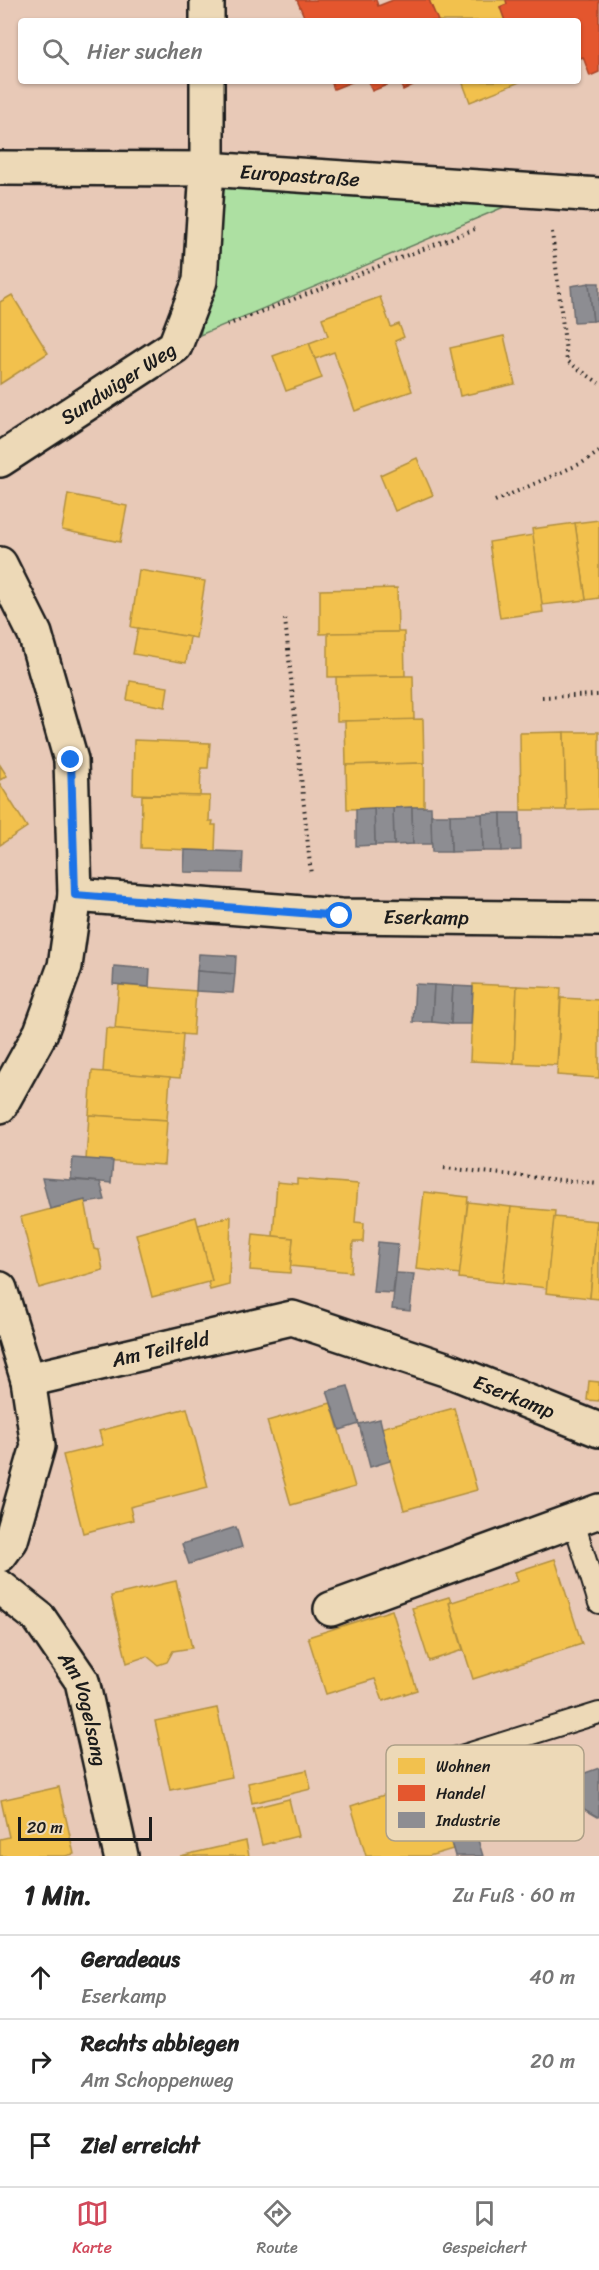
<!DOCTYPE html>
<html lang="de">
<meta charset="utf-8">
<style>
body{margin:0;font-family:Sriracha,sans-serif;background:#f6f6f6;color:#222}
.scale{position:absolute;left:18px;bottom:15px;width:134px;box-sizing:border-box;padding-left:6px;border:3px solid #1c1c1c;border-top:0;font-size:16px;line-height:21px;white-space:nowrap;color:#1c1c1c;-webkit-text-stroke:4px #edd9b7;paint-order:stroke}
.stop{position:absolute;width:18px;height:18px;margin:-14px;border:4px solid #1a73e8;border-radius:50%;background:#fff}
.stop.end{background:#1a73e8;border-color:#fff;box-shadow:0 2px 6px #0008}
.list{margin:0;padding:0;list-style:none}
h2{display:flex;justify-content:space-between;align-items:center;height:78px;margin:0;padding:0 24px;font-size:26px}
h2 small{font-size:20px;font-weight:400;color:#767676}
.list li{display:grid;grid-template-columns:39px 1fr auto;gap:18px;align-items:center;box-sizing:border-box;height:84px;padding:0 24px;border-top:2px solid #e0e0e0}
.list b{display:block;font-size:22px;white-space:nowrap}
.list p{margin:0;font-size:20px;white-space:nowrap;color:#767676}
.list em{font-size:20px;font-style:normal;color:#767676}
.icon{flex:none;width:33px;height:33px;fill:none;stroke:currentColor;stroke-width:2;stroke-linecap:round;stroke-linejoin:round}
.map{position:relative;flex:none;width:599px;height:1856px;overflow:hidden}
.search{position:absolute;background:#fff;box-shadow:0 2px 4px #0004;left:18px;right:18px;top:18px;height:66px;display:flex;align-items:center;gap:15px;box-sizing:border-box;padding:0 21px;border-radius:6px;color:#767676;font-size:22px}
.sheet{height:330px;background:#fff}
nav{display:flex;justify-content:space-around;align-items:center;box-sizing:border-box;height:84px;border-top:2px solid #e0e0e0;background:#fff;font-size:16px;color:#767676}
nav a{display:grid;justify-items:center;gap:3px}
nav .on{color:#d1495b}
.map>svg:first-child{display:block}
.green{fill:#ade0a2;stroke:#647e5f;stroke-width:1.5}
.homes{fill:#f2c14e;stroke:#b2903f;stroke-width:1.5}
.shops{fill:#e4572e;stroke:#a84529;stroke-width:1.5}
.industry{fill:#8d8d92;stroke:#6b6b6f;stroke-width:1.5}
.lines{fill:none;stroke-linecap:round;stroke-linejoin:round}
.service-casing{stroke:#1c1c1c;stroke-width:24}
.minor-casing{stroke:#1c1c1c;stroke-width:38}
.tertiary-casing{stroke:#1c1c1c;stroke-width:38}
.path{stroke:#1c1c1c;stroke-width:4;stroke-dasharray:1.5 4.5;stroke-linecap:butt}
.service{stroke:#edd9b7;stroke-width:20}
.minor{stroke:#edd9b7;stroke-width:33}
.tertiary{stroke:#edd9b7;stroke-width:33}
.route{stroke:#1a73e8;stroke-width:8}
.labels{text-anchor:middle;stroke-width:6;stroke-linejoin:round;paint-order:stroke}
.street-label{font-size:20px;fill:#1c1c1c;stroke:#edd9b7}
.key{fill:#edd9b7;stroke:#aea088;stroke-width:1.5}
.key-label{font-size:16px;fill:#1c1c1c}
</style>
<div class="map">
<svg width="599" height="1856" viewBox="0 0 599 1856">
<rect width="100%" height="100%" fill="#e8c9b7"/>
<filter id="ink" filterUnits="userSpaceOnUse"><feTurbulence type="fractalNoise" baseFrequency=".0167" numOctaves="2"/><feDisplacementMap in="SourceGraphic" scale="12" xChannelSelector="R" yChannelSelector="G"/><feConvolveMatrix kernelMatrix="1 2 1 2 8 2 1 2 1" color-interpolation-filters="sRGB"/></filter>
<g filter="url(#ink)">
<!-- green -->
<path class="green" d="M222,184L511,204L200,335L213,281Z"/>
<!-- homes -->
<g class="homes">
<path d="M429,0H506L507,4L500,7L505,21H438Z"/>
<path d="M462,81H522L470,102Z"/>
<path d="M12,295L48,353L0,384V302Z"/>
<path d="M380,297L391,327L399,324L404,337L395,341L412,391L355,411L334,352L315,359L309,343L328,336L322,318Z"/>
<path d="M504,336L515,384L460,396L450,348Z"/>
<path d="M309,343L322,378L286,391L273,356Z"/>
<path d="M417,458L433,495L395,511L380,475Z"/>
<path d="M68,494L127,506L120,542L62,530Z"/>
<path d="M599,520V598L586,600L575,523Z"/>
<path d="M575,523L586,600L542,605L532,529Z"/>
<path d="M533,535L543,612L500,618L489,542Z"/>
<path d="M139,570L205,581L196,638L131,627Z"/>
<path d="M397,588L398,632L320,634V590Z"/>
<path d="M138,628L190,637L186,663L133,654Z"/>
<path d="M398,632H404L405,676L328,677V633Z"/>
<path d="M405,676H413L414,720L337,721L336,677Z"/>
<path d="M130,681L168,687L165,707L127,700Z"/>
<path d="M423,719L424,763L346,765L345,721Z"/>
<path d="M564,732L566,810H521L520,733Z"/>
<path d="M564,732H599V809L566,810Z"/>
<path d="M134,740L210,743L208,768H201L200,796L133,794Z"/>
<path d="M424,763V807L347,809L346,765Z"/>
<path d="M0,765L7,776L0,780Z"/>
<path d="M0,784L27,827L0,845Z"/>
<path d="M142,795L210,796L209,821H213L212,825H216L215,851L141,848Z"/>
<path d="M473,984L517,986L514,1063L470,1061Z"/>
<path d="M119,985L196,991L193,1035L115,1029Z"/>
<path d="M517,986L561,988L557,1065L514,1063Z"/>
<path d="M561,998L599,1000V1078L557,1075Z"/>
<path d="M106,1028L183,1034L180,1078L103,1072Z"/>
<path d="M92,1071L170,1077L167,1120L89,1115Z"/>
<path d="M89,1115L167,1120L164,1165L86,1160Z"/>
<path d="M297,1179L358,1184L355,1222L364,1223L363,1242H353L351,1272L290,1266L293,1238L273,1236L277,1182L297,1184Z"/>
<path d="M424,1192L468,1197L460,1274L416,1269Z"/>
<path d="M85,1200L94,1249L99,1250L103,1270L39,1288L21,1217Z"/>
<path d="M468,1202L511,1207L503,1283L459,1278Z"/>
<path d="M511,1207L555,1211L547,1288L503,1283Z"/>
<path d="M231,1216L229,1285L210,1290L208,1282L212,1281L198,1225Z"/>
<path d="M196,1217L212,1281L152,1297L136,1234Z"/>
<path d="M554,1217L597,1221L590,1298L546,1293Z"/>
<path d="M597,1221H599V1299L590,1298Z"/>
<path d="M253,1234L293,1238L290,1273L250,1270Z"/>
<path d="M589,1381L599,1382V1401L587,1400Z"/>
<path d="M331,1403L355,1487L291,1505L267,1421Z"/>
<path d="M187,1408L208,1487L130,1507L133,1520L83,1533L63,1455L103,1445L99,1431Z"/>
<path d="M454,1408L477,1490L404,1510L381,1428Z"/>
<path d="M555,1559L582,1644L473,1679L449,1603L518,1581L515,1572Z"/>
<path d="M176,1581L192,1648L173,1651L167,1662L158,1665L147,1656L127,1663L111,1596Z"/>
<path d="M449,1597L451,1602L449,1603L463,1650L429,1661L412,1608Z"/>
<path d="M392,1610L417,1690L383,1701L375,1679L326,1694L308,1637Z"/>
<path d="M217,1708L232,1777L170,1790L155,1721Z"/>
<path d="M307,1770L311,1789L252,1803L248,1783Z"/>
<path d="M411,1786L418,1809L439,1803L453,1849L429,1856H366L351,1806Z"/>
<path d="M59,1787L74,1854L65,1856H0V1839L9,1837L1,1800Z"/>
<path d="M289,1799L298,1836L262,1845L253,1808Z"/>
<path d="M246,1841L249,1856H180Z"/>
</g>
<!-- shops -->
<g class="shops">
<path d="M297,0H376L378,6L393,0H429L438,21H306Z"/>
<path d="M506,0H599V72L590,76L583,57L578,59V21H505L500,7L507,4Z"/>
<path d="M331,81H354L334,89Z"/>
<path d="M368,81H397L372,91Z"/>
<path d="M399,81H421L403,90Z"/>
</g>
<!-- industry -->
<g class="industry">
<path d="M589,283L593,321L574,322L571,286Z"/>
<path d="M589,283H599V320L593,321Z"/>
<path d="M412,807L413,844L394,845L393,808Z"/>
<path d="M412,807H431L432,844H413Z"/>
<path d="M374,808H393L394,845H375Z"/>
<path d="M374,808L375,845L356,846V809Z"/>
<path d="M501,813L502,851H483L482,814Z"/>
<path d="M501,813H520L521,850L502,851Z"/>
<path d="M482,814L483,851L451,852L450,815Z"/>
<path d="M431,815H450L451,852H432Z"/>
<path d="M185,850L243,852L242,873L184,872Z"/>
<path d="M199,954L236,956L235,974L197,971Z"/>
<path d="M114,966L150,969L149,987L113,984Z"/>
<path d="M197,971L235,974L233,993L196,991Z"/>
<path d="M415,984L434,985L432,1022H413Z"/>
<path d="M434,985L453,986L451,1024L432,1022Z"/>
<path d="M453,986L473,987L471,1024H451Z"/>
<path d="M73,1158L113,1161L111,1183L71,1179Z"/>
<path d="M42,1178L100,1182L105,1200L86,1203L85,1200L50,1209Z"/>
<path d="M378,1242L398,1244L393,1293L373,1292Z"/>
<path d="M396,1273L414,1274L410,1311L392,1309Z"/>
<path d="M348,1386L359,1424L340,1430L327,1391Z"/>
<path d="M380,1419L390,1461L370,1467L359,1424Z"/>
<path d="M236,1527L242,1547L189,1564L182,1544Z"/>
<path d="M599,1768V1816L598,1817L584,1809L574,1777Z"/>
<path d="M470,1814L483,1856H455L445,1822Z"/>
</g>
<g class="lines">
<!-- service casing -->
<g class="service-casing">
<g id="service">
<path d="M574,1522L599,1603"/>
<path d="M429,1766L599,1713"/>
</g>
</g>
<!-- minor casing -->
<g class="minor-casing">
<g id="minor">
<path d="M207,0V21"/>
<path id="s1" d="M0,460L175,346L200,281L207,169V81"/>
<path d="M0,564L35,634L71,760L75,895L65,966L41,1032L0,1106"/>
<path id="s2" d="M75,895L341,916L599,919"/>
<path d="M0,1289L28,1380L38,1446L11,1540L0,1555"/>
<path id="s3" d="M28,1380L292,1318L448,1370L599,1430"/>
<path id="s4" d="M0,1587L39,1618L82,1681L121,1856"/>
<path d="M331,1609L599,1511"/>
</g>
</g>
<!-- tertiary casing -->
<g class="tertiary-casing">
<g id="tertiary">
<path id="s5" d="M0,168L207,169L599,195"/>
</g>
</g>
<!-- path -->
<g class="path">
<path d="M552,232L567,361L599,383"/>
<path d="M227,325L475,229"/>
<path d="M495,501L582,463L599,452"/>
<path d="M285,619L311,875"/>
<path d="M542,697L599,695"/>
<path d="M444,1168L599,1184"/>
</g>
<!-- service -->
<use href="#service" class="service"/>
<!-- minor -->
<use href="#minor" class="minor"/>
<!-- tertiary -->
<use href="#tertiary" class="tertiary"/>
</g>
</g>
<g class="lines" filter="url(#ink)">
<!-- route -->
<path class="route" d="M71,760L75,895L340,916"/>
</g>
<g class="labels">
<!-- street labels -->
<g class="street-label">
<text dy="7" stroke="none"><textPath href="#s5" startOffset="300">Europastraße</textPath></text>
<text dy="7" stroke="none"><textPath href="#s1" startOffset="141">Sundwiger Weg</textPath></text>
<text dy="7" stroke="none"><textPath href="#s2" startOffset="352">Eserkamp</textPath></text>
<text dy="7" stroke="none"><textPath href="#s3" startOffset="136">Am Teilfeld</textPath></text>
<text dy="7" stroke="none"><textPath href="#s3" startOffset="507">Eserkamp</textPath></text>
<text dy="7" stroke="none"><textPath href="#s4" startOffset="153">Am Vogelsang</textPath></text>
</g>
</g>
<!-- legend -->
<rect x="386" y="1745" width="198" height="96" rx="9" class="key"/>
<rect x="398" y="1758" width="27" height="16" fill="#f2c14e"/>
<rect x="398" y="1785" width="27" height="16" fill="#e4572e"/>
<rect x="398" y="1812" width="27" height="16" fill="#8d8d92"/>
<g class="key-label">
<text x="436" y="1772">Wohnen</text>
<text x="436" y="1799">Handel</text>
<text x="436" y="1826">Industrie</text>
</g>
</svg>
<div class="scale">20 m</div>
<div class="stop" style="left:340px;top:916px"></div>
<div class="stop end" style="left:71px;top:760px"></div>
<div class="search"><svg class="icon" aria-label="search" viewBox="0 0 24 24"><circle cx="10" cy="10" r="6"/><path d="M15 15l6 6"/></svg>Hier suchen</div>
</div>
<section class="sheet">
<h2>1 Min.<small>Zu Fuß · 60 m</small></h2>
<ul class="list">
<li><svg class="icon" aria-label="ahead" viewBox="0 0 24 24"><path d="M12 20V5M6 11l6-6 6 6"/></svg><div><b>Geradeaus</b><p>Eserkamp</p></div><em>40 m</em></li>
<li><svg class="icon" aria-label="right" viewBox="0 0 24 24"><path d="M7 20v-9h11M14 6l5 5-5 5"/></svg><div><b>Rechts abbiegen</b><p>Am Schoppenweg</p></div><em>20 m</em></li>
<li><svg class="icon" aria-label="arrive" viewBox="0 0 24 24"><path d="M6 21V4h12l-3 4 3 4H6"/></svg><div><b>Ziel erreicht</b></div></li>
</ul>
</section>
<nav>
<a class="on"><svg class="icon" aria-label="map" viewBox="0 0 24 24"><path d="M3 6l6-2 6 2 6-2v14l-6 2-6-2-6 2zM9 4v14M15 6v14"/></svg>Karte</a>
<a><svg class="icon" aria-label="directions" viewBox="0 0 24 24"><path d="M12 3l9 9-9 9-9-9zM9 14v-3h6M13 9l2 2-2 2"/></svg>Route</a>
<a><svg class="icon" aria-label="saved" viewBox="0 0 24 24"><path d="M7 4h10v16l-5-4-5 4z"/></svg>Gespeichert</a>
</nav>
